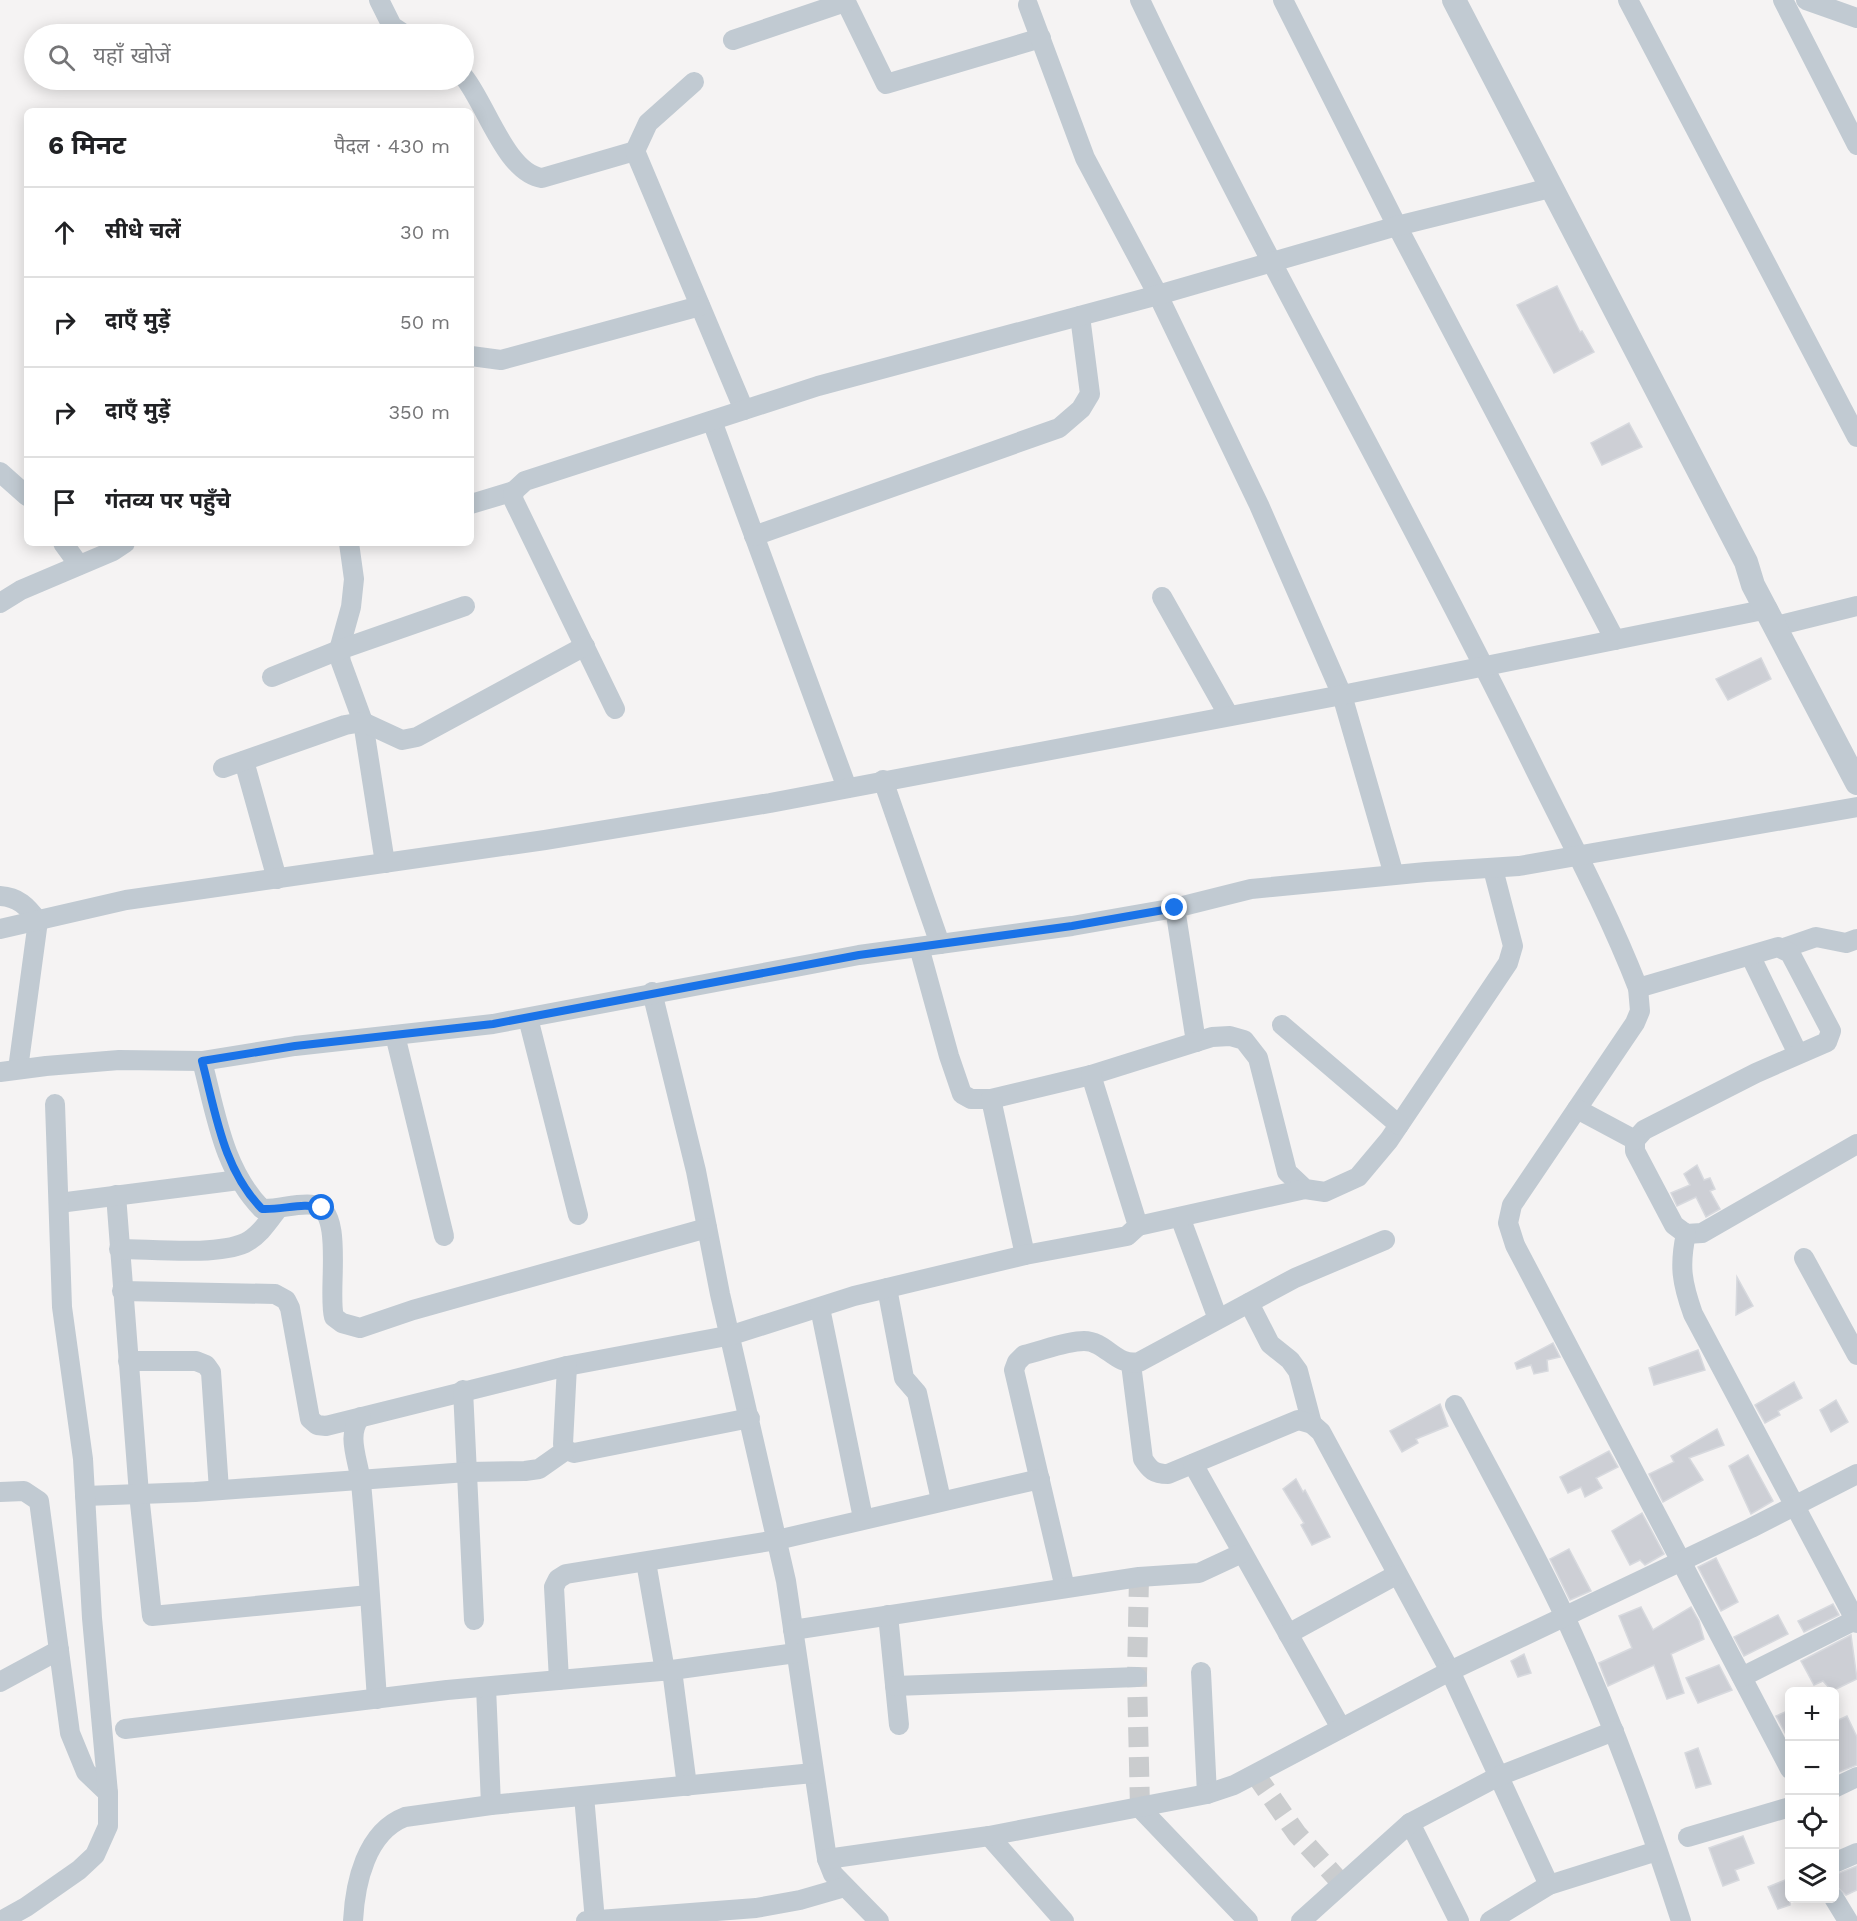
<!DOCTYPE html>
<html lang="hi">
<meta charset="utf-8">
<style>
body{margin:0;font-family:"Work Sans","Noto Sans Devanagari",sans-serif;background:#f2f2f2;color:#202124}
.controls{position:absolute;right:18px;bottom:18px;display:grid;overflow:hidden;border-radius:9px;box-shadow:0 3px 15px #0003}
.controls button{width:54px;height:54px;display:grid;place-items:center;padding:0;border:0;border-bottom:2px solid #e0e0e0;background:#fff;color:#202124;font:30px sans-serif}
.stop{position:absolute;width:18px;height:18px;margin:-14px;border:4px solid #1a73e8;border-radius:50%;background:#fff}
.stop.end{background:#1a73e8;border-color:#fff;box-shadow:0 2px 6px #0008}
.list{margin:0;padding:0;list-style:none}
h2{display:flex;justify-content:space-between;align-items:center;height:78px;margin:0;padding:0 24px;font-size:26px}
h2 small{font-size:20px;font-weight:400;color:#757577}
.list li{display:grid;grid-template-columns:39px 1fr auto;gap:18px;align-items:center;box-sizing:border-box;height:90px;padding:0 24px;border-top:2px solid #e0e0e0}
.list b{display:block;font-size:22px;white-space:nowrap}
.list em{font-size:20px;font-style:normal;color:#757577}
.icon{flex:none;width:33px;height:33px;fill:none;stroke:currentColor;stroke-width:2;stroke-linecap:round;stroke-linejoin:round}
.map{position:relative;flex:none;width:1857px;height:1921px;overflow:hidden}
.search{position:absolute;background:#fff;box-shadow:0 3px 15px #0003;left:24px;top:24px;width:450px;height:66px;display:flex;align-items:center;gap:15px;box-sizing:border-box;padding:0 21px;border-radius:33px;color:#757577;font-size:22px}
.panel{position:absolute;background:#fff;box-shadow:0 3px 15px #0003;left:24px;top:108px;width:450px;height:438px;border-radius:9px}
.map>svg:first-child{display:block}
.building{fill:#cdcfd5;stroke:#d7d9de;stroke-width:1.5}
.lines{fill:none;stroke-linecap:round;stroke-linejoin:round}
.minor-tunnel{stroke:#caccce;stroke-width:20;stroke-dasharray:20 10;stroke-linecap:butt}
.minor{stroke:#c1cad2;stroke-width:20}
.tertiary{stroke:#c1cad2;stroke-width:24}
.route{stroke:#1a73e8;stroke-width:8}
</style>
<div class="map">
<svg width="1857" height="1921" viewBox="0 0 1857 1921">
<rect width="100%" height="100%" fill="#f5f3f3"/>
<!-- building -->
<g class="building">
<path d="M1557,286L1580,332L1582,331L1594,352L1554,373L1517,305Z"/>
<path d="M1629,423L1642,447L1602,465L1591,443Z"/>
<path d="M1761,658L1771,679L1728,700L1716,679Z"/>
<path d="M1697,1165L1704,1180L1710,1178L1715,1189L1710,1191L1720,1209L1706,1217L1696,1197L1677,1206L1671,1193L1690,1185L1684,1174Z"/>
<path d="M1737,1277L1753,1306L1736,1315Z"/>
<path d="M1553,1343L1560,1357L1547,1360L1548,1371L1534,1374L1531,1365L1517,1369L1515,1363Z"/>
<path d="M1698,1350L1705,1370L1654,1385L1649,1368Z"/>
<path d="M1794,1382L1802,1398L1778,1411L1780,1415L1765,1423L1755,1405Z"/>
<path d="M1836,1400L1848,1422L1831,1432L1820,1410Z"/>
<path d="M1440,1404L1448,1426L1416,1439L1418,1443L1402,1452L1390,1431Z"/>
<path d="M1717,1429L1724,1445L1689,1458L1703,1480L1663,1502L1649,1474L1674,1462L1671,1456Z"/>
<path d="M1609,1451L1618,1467L1596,1478L1602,1488L1585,1497L1581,1487L1568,1493L1560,1477Z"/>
<path d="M1748,1455L1773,1501L1751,1514L1729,1466Z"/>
<path d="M1296,1479L1303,1492L1305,1490L1330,1537L1312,1545L1301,1525L1304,1523L1283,1489Z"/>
<path d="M1642,1513L1664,1554L1645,1565L1640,1560L1630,1565L1612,1531Z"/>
<path d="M1569,1549L1591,1591L1570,1600L1550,1559Z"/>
<path d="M1716,1558L1738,1602L1721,1611L1698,1567Z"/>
<path d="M1833,1604L1839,1615L1804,1632L1798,1621Z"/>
<path d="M1641,1607L1653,1630L1691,1607L1699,1621L1704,1639L1671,1654L1684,1693L1667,1699L1654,1665L1608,1686L1599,1663L1632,1648L1619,1616Z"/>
<path d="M1778,1615L1788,1634L1744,1656L1734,1637Z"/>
<path d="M1851,1635L1857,1679L1832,1691L1823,1681L1814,1685L1801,1661Z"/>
<path d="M1524,1654L1531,1673L1518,1677L1511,1661Z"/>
<path d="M1719,1665L1732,1690L1698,1703L1686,1678Z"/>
<path d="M1790,1710V1742L1776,1716Z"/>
<path d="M1847,1716L1857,1737V1765L1834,1774V1722Z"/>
<path d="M1698,1748L1711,1784L1696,1788L1685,1753Z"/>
<path d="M1743,1836L1754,1863L1735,1870L1739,1880L1723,1886L1709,1848Z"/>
<path d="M1857,1866V1890L1846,1895L1837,1887L1834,1875Z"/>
<path d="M1790,1878V1905L1778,1909L1768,1887Z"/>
</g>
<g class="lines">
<!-- minor-tunnel -->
<g class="minor-tunnel">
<path d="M1139,1577L1137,1677L1140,1808"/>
<path d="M1255,1774L1297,1834L1342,1884"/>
</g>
<!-- minor -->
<g class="minor">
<path d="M379,0L392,26L404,34"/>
<path d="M845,0L886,84L1041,38"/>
<path d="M1140,0C1260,253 1401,496 1524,747C1563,827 1606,906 1638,988L1640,1011L1635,1023L1512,1205L1508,1223L1515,1245L1790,1769"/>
<path d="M1283,0L1397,226L1615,640"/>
<path d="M1628,0L1857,437"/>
<path d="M1783,0L1857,145"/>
<path d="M1806,0L1857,18"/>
<path d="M1028,5L1085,158L1158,295L1259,505L1342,695L1394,875"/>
<path d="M733,40L845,2"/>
<path d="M464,77C486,104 506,173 542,178L635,151"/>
<path d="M694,82L648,123L635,151L744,410"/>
<path d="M471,356L501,360L700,306"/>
<path d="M712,421L847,788"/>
<path d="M0,472L27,496"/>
<path d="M471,504L514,491"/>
<path d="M754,536L1059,428L1081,409L1090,394L1080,316"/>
<path d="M63,543L79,565"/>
<path d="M349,543L354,579L351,607L339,650L341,662L363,722L385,863"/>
<path d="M1162,597L1229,716"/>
<path d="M0,603L21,590L113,551L125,543"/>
<path d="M1776,626L1857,606"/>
<path d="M272,677L339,650L465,606"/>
<path d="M615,709L513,499L514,491L525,481L818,386L1158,295L1397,226L1550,188"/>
<path d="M244,761L277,879"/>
<path d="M223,768L345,725L363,722L402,740L417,737L585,646"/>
<path d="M883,780L940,944"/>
<path d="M0,896C18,897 27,906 38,921L18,1069"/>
<path d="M1175,908L1196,1042"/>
<path d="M0,929L126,900L545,840L770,803L1342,695L1768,609"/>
<path d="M919,947L949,1056L962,1094L971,1099H991L1091,1075L1212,1037L1230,1036L1244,1040L1258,1058L1287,1172L1305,1189L1325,1192L1358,1177L1389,1140L1508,963L1513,946L1493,869"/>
<path d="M1784,948L1816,937L1846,943L1857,939"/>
<path d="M1751,957L1798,1054"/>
<path d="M1638,988L1778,947L1790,953L1831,1031L1827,1042L1756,1073L1644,1130L1635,1140V1151L1674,1225L1686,1234L1702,1233L1857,1144"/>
<path d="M652,992L696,1171L720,1294L786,1581L827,1859L833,1874L879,1921"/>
<path d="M528,1018L578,1215"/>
<path d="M1282,1025L1399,1125"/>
<path d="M395,1035L444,1236"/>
<path d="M202,1061C216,1114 223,1169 262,1209C279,1210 298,1202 314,1205C345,1210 327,1293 334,1317L342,1323L360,1328L413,1310L707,1228"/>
<path d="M0,1072L46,1066L119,1060L202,1061L295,1046L493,1024L859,955L1072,926L1175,908L1251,889L1426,872L1519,866L1857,807"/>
<path d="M991,1099L1025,1255"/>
<path d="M1577,1109L1635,1140"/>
<path d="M116,1195L139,1494L152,1616L369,1595"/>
<path d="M59,1203L239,1180"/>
<path d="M1180,1217L1218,1319"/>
<path d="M1138,1226L1305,1189"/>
<path d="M1686,1234C1679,1266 1682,1283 1693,1314L1857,1623"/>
<path d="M119,1249C152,1249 216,1256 245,1243C259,1236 268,1222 277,1210"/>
<path d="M1804,1258L1857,1355"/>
<path d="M887,1288L904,1378L917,1393L941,1500"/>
<path d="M122,1291L275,1294L286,1300L290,1308L310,1419L317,1425L326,1426L567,1366L732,1335L854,1296L1025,1255L1127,1236L1138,1226L1091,1075"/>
<path d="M1249,1303L1270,1344L1290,1360L1298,1371L1312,1424"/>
<path d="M820,1308L863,1518"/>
<path d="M128,1361H196L206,1365L211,1372L219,1490"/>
<path d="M1131,1364L1143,1459C1150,1470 1154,1474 1168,1474L1298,1420L1312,1424L1321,1432L1450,1671L1549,1885"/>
<path d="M567,1366L563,1444L566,1450L574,1453L750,1418"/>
<path d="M463,1390L474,1620"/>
<path d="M1455,1405C1492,1476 1532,1546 1566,1619C1611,1717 1648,1818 1681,1921"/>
<path d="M361,1417C345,1434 359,1462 361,1483C368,1555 372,1627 377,1699"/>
<path d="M1193,1464L1341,1728"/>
<path d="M0,1492L24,1491L39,1501L70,1733L86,1772L108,1793"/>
<path d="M85,1496L195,1492L467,1472L525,1471L539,1469L566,1450"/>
<path d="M646,1562L665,1671"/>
<path d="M1065,1588L1014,1370L1017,1362L1024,1355C1042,1351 1065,1341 1084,1341C1106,1341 1116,1367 1139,1362L1295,1278L1385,1240"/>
<path d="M888,1615L899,1725"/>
<path d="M793,1630L1139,1577L1199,1573L1242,1553"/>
<path d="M1288,1634L1396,1575"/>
<path d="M672,1670L687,1786"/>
<path d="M1201,1672L1207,1794"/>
<path d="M1742,1677L1855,1620"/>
<path d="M559,1680L554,1587L558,1579L566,1574L777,1540L1040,1479"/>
<path d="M0,1682L59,1650"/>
<path d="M895,1686L1137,1677"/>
<path d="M486,1687L491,1805"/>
<path d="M125,1729L447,1690L672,1670L796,1653"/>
<path d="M1834,1788L1857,1777"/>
<path d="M584,1796L595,1921"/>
<path d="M1140,1808L1248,1921"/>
<path d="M1410,1823L1459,1921"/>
<path d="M989,1836L1064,1921"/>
<path d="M1688,1837L1790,1807"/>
<path d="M827,1859L989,1836L1207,1794L1234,1785L1450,1671L1751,1528L1857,1474"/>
<path d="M1834,1863L1857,1853"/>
<path d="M1834,1898L1848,1921"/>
<path d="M1,1921L26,1907L79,1870L95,1855L108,1826V1793L92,1618L83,1459L62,1307L55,1104"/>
<path d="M353,1921C355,1883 366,1832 405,1817L491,1805L813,1773"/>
<path d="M586,1921L756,1908L800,1900L845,1887"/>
<path d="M1301,1921L1410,1823L1499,1776L1614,1731"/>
<path d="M1490,1921L1549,1885L1657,1851"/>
</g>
<!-- tertiary -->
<path class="tertiary" d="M1454,0L1746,562L1753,585L1857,783"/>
</g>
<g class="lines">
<!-- route -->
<path class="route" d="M322,1208C303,1202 283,1210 262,1209C223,1169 216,1114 202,1061L295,1046L493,1024L859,955L1072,926L1175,908"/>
</g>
</svg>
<div class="controls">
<button>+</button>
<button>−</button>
<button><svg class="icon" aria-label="locate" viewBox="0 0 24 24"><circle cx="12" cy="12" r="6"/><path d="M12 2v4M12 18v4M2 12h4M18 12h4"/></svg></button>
<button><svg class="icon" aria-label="layers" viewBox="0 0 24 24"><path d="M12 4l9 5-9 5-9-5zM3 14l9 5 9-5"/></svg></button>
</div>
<div class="stop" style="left:322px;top:1208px"></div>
<div class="stop end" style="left:1175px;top:908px"></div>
<div class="search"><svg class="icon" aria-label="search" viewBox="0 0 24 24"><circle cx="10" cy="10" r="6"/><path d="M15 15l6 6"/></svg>यहाँ खोजें</div>
<section class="panel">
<h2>6 मिनट<small>पैदल · 430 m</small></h2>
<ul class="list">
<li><svg class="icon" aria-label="ahead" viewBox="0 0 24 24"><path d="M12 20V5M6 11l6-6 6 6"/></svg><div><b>सीधे चलें</b></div><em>30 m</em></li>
<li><svg class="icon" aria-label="right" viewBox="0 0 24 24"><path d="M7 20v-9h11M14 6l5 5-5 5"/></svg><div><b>दाएँ मुड़ें</b></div><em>50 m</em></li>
<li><svg class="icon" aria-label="right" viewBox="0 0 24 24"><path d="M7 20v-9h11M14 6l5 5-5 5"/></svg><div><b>दाएँ मुड़ें</b></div><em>350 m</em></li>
<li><svg class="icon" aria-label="arrive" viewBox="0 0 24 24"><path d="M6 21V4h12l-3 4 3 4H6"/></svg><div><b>गंतव्य पर पहुँचे</b></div></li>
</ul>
</section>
</div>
